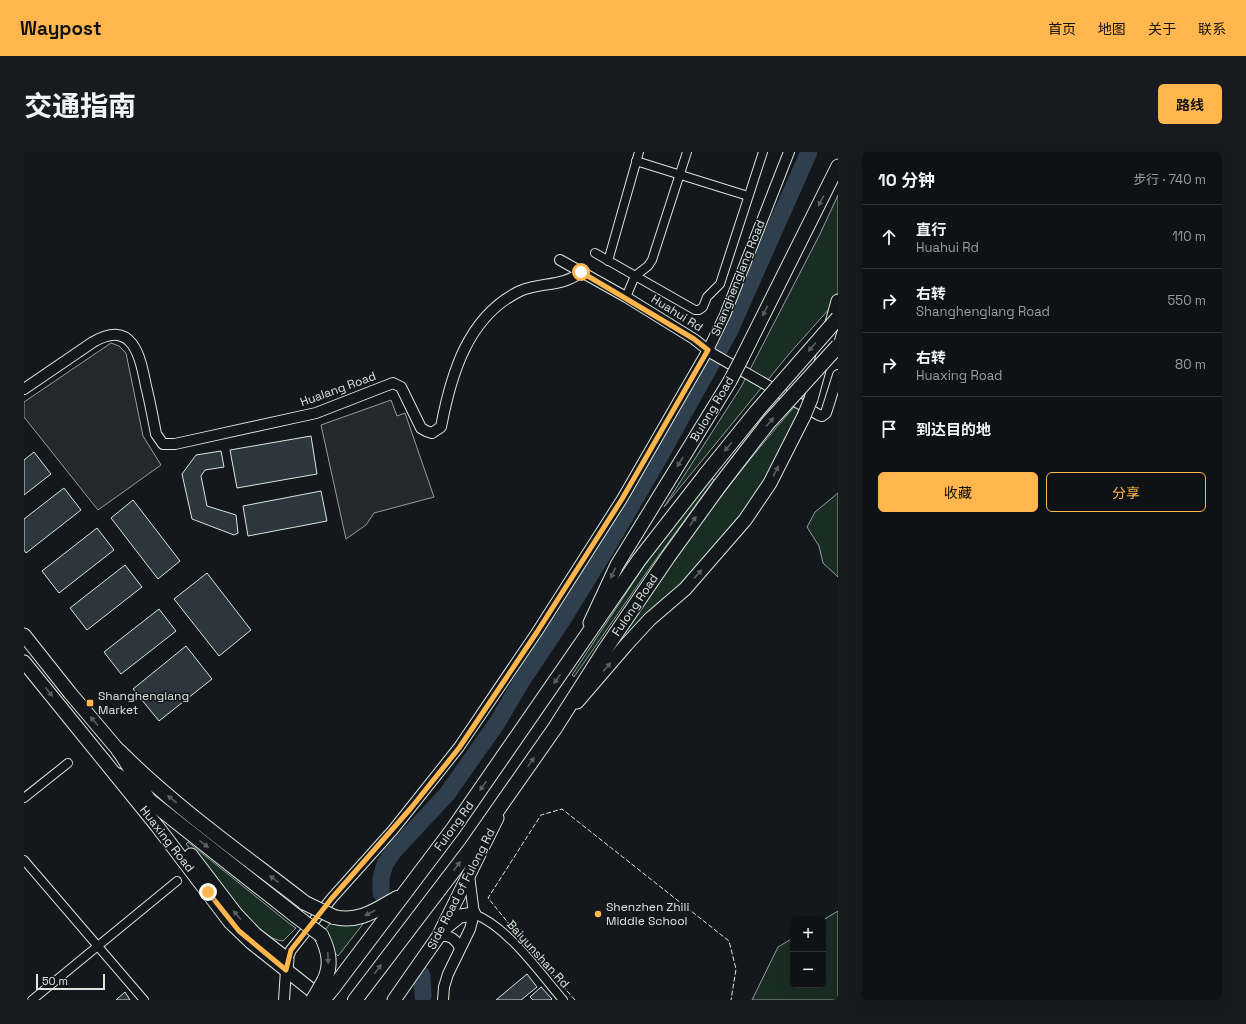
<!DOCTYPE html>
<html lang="zh">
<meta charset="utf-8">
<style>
body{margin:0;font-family:"Space Grotesk","Noto Sans SC",sans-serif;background:#181b1e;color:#f1f3f6}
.controls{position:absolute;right:12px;bottom:12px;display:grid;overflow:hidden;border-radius:6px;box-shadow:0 4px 16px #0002}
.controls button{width:36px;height:36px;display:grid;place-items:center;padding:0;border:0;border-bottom:1px solid #2f3234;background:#0f1215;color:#f1f3f6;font:20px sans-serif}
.scale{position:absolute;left:12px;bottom:10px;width:69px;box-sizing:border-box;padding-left:4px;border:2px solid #d8e6dc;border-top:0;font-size:11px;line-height:14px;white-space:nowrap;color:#d8e6dc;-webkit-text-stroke:3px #14181c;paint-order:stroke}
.stop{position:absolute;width:12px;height:12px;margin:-9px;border:3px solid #ffb74d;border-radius:50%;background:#fff}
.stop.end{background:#ffb74d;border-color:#fff;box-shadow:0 1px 4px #0008}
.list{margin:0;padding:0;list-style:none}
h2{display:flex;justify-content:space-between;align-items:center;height:52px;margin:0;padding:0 16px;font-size:17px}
h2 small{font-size:13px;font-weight:400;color:#9b9ea0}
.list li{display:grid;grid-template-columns:26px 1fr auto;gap:12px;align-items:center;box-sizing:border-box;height:64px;padding:0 16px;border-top:1px solid #2f3234}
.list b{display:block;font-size:15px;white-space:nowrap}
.list p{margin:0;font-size:13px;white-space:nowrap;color:#9b9ea0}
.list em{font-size:13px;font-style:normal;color:#9b9ea0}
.actions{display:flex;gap:8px;padding:12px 16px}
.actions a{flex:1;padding:9px 0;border:1px solid #ffb74d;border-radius:6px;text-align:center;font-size:14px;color:#ffb74d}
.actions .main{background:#ffb74d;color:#111}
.icon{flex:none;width:22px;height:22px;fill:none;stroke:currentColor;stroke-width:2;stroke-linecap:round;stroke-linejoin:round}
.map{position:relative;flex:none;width:814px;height:848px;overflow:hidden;border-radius:6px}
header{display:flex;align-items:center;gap:24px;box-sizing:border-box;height:56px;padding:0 20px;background:#ffb74d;color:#111}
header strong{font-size:19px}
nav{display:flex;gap:22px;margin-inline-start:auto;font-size:14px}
.intro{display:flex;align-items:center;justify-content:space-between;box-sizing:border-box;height:96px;padding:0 24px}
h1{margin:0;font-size:28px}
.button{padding:10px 18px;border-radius:6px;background:#ffb74d;color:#111;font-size:14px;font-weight:700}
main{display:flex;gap:24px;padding:0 24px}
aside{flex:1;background:#0f1215;border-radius:6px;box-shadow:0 4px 16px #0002}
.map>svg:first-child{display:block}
.green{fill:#1a2d24;stroke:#939e99}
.parking{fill:#24282b;stroke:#939e99}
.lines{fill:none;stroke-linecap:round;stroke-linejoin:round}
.river{stroke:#2f3f4d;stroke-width:17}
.building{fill:#2c363c;stroke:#d8e6dc}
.minor-casing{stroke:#d8e6dc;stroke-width:10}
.tertiary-casing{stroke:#d8e6dc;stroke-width:12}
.primary-casing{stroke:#d8e6dc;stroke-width:15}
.trunk-casing{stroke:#d8e6dc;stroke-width:16}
.minor{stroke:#14181c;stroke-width:8}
.tertiary{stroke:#14181c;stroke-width:10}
.primary{stroke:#14181c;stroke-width:13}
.trunk{stroke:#14181c;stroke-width:14}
.primary-bridge-casing{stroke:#d8e6dc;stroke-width:15;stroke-linecap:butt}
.trunk-bridge-casing{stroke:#d8e6dc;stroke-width:16;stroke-linecap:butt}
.primary-bridge{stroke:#14181c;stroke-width:13}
.trunk-bridge{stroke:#14181c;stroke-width:14}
.fence{stroke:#d8e6dc;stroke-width:1;stroke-dasharray:5 2;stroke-linecap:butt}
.oneway{fill:#59605f}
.route{stroke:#ffb74d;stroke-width:5}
.poi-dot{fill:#ffb74d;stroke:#14181c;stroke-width:1.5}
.labels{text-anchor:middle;stroke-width:3;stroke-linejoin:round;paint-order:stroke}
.street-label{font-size:12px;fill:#d8e6dc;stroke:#14181c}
.poi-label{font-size:12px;fill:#d8e6dc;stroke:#14181c;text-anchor:start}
</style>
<header>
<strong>Waypost</strong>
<nav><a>首页</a><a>地图</a><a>关于</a><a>联系</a></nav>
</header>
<div class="intro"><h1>交通指南</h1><a class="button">路线</a></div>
<main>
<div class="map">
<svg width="814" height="848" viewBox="0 0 814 848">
<rect width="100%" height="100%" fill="#14181c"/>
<!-- green -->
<g class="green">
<path d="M814,43V147L765,202L640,355L717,235L796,82Z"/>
<path d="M782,242C764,288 740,333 711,372C671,426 621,472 575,519C639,424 704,327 782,242Z"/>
<path d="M685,324L690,328L625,417L550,525L548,523L634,393Z"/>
<path d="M814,341V425L799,411L795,394L783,375L791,360Z"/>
<path d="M164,690L266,772L272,776L259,789C231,788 180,715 162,692Z"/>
<path d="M814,759V848H728L754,795L769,786V833H799V768Z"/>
<path d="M308,769L338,770L339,772L314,804L310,800L301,778Z"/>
</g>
<!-- parking -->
<g class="parking">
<path d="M87,191L95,194L102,201L119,284L137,313L74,358L0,265V250Z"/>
<path d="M367,248L373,264L381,261L410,345L350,361L342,373L322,387L297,273Z"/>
</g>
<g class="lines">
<!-- river -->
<g class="river">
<path d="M357,741V726L361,712L369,700L423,642L473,571L499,527L539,467L582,397L631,313L706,178L785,0"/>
<path d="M398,823L399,844"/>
</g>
</g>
<!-- building -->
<g class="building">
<path d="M287,284L293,322L213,336L206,298Z"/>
<path d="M197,299L200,315L181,318L177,324L183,354L212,363L214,381L210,383L168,367L158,322L172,303Z"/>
<path d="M10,300L27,322L0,343V308Z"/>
<path d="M40,336L57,358L2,401L0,398V367Z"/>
<path d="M297,339L303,369L224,384L219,354Z"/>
<path d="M109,348L156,409L134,427L87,366Z"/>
<path d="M73,376L90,398L35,441L18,419Z"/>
<path d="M101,413L118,435L63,478L46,456Z"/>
<path d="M183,421L227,478L195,504L150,447Z"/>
<path d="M135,457L152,479L97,522L80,500Z"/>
<path d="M162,494L188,527L135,569L109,537Z"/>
<path d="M503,822L513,835L497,848H472Z"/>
<path d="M517,835L528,847L527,848H509L506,845Z"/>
<path d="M101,840L106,848H92Z"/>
</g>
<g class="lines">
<!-- minor casing -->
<g class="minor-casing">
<g id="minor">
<path d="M612,9L724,44"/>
<path d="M571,101L671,158H675L679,155L683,145L696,132L739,0"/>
<path d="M584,109L615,0"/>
<path d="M602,145L611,124L624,114L628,108L663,0"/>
<path d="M0,646L44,611"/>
<path d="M0,708L120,848"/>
<path d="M450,762C484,775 515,820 539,848"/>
<path d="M8,848L153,729"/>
</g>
</g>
<!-- tertiary casing -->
<g class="tertiary-casing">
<g id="tertiary">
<path d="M536,108L602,145L670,187L689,202L795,263L798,264L802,261L814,223"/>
<path d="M0,237L69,190C109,167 116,204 122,234C126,250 129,266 132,282L139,292H151L292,261L369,231L377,235L397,276L402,279L408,281L417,275C427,222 444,164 496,139C517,130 539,135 557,120"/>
<path d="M414,785C425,782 431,786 436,796"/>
<path d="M263,807L267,798L308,746L369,678L435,595L513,480L598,347L684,198L701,163L765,0"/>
<path d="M260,848L262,818"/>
<path d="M419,848L420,835L424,822L446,777L450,762L445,723"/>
</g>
</g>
<!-- primary casing -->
<g class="primary-casing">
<g id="primary">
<path d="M718,206L814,14"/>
<path d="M787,247L814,149"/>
<path d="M566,471L593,413L706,229"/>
<path d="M0,483L46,541L95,599L124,646"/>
<path d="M0,510L133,674L206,770L228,791L300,848"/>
<path d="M553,550L602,493L626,467L661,437L721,368L746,331L780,264"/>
<path d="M167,703L212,762L231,782L263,807L262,818"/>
<path d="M421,776L436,764L450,762"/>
<path d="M370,848L414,785L473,666"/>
</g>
</g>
<!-- trunk casing -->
<g class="trunk-casing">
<g id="trunk">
<path d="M95,599C152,656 218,702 281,751"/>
<path d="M93,623L272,764"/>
<path d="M310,765C335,771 352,758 373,746"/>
<path d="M297,783C305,799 308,813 300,829"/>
<path d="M309,836L429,677L615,408L682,322"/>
<path d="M331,848L447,696L531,576L580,499L644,405L696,333"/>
</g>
</g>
<!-- minor -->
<use href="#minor" class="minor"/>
<!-- tertiary -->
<use href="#tertiary" class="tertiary"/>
<!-- primary -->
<use href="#primary" class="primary"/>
<!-- trunk -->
<use href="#trunk" class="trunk"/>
<!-- primary-bridge casing -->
<g class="primary-bridge-casing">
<g id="primary-bridge">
<path d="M706,229L718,206"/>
<path d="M780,264L787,247"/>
</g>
</g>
<!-- trunk-bridge casing -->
<g class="trunk-bridge-casing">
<g id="trunk-bridge">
<path d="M682,322L733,259L814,166"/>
<path d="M696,333L744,271L814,194"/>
<path d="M281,751L310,765"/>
<path d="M272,764L297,783"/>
<path d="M289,848L300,829"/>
<path d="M299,848L309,836"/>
</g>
</g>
<!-- primary-bridge -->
<use href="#primary-bridge" class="primary-bridge"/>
<!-- trunk-bridge -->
<use href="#trunk-bridge" class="trunk-bridge"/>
<!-- fence -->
<path class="fence" d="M551,848L490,778L464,746L517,663L538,657L705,789L712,817L707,848"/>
</g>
<!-- one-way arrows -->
<defs><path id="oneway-solid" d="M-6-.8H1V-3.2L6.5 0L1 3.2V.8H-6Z"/></defs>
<g class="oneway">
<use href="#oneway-solid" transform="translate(797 49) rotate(117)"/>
<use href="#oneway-solid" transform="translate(741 159) rotate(116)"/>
<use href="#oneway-solid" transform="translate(788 195) rotate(131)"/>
<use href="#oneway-solid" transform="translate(746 270) rotate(-49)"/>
<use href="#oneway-solid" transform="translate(704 295) rotate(129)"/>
<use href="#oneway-solid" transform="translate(656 310) rotate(121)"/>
<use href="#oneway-solid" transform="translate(752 319) rotate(-63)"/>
<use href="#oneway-solid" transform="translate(669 369) rotate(-55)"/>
<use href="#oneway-solid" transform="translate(589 421) rotate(115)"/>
<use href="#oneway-solid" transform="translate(674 422) rotate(-47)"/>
<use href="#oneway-solid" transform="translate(583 515) rotate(-49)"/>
<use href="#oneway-solid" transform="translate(533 527) rotate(125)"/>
<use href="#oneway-solid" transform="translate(25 540) rotate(51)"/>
<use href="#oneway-solid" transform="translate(70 569) rotate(-131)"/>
<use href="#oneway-solid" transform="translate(507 610) rotate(-55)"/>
<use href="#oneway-solid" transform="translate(459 634) rotate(125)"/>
<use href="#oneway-solid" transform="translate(148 647) rotate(-141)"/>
<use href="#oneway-solid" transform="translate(180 692) rotate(38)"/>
<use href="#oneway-solid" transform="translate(433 714) rotate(-53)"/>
<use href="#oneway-solid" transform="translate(250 727) rotate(-142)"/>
<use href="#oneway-solid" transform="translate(346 761) rotate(153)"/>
<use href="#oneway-solid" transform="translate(213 763) rotate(-131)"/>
<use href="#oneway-solid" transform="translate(304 806) rotate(88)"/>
<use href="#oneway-solid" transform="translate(354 817) rotate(-53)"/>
</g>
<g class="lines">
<!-- route -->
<path class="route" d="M184,740L215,779L262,818L267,798L308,746L387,656L435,596L513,480L598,347L684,198L670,187L557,120"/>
</g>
<!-- markers -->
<g class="poi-dot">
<rect x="62" y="547" width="8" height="8" rx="2"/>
<circle cx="574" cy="762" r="4"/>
</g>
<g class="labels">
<!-- street labels -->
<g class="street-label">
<text transform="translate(714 126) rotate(-68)" y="4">Shanghenglang Road</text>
<text transform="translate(653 161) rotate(32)" y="4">Huahui Rd</text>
<text transform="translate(314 237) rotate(-20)" y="4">Hualang Road</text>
<text transform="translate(688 257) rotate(-59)" y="4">Bulong Road</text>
<text transform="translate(611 453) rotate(-56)" y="4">Fulong Road</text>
<text transform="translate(430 674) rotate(-54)" y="4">Fulong Rd</text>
<text transform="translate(143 687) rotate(52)" y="4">Huaxing Road</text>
<text transform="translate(437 737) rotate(-63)" y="4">Side Road of Fulong Rd</text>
<text transform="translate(514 802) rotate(48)" y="4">Baiyunshan Rd</text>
</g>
<!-- poi labels -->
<g class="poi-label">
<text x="74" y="548">Shanghenglang<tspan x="74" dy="14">Market</tspan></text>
<text x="582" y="759">Shenzhen Zhili<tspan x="582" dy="14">Middle School</tspan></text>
</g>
</g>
</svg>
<div class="controls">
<button>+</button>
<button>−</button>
</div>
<div class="scale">50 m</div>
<div class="stop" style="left:557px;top:120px"></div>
<div class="stop end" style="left:184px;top:740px"></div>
</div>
<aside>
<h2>10 分钟<small>步行 · 740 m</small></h2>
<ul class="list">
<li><svg class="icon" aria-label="ahead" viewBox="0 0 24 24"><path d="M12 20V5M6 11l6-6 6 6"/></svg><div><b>直行</b><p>Huahui Rd</p></div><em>110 m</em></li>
<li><svg class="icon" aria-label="right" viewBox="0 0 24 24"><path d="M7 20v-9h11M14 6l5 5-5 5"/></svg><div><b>右转</b><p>Shanghenglang Road</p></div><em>550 m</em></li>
<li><svg class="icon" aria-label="right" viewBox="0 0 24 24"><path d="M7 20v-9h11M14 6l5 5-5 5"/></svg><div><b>右转</b><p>Huaxing Road</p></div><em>80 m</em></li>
<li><svg class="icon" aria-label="arrive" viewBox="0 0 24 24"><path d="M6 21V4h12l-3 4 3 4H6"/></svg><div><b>到达目的地</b></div></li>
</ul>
<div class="actions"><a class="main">收藏</a><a>分享</a></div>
</aside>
</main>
